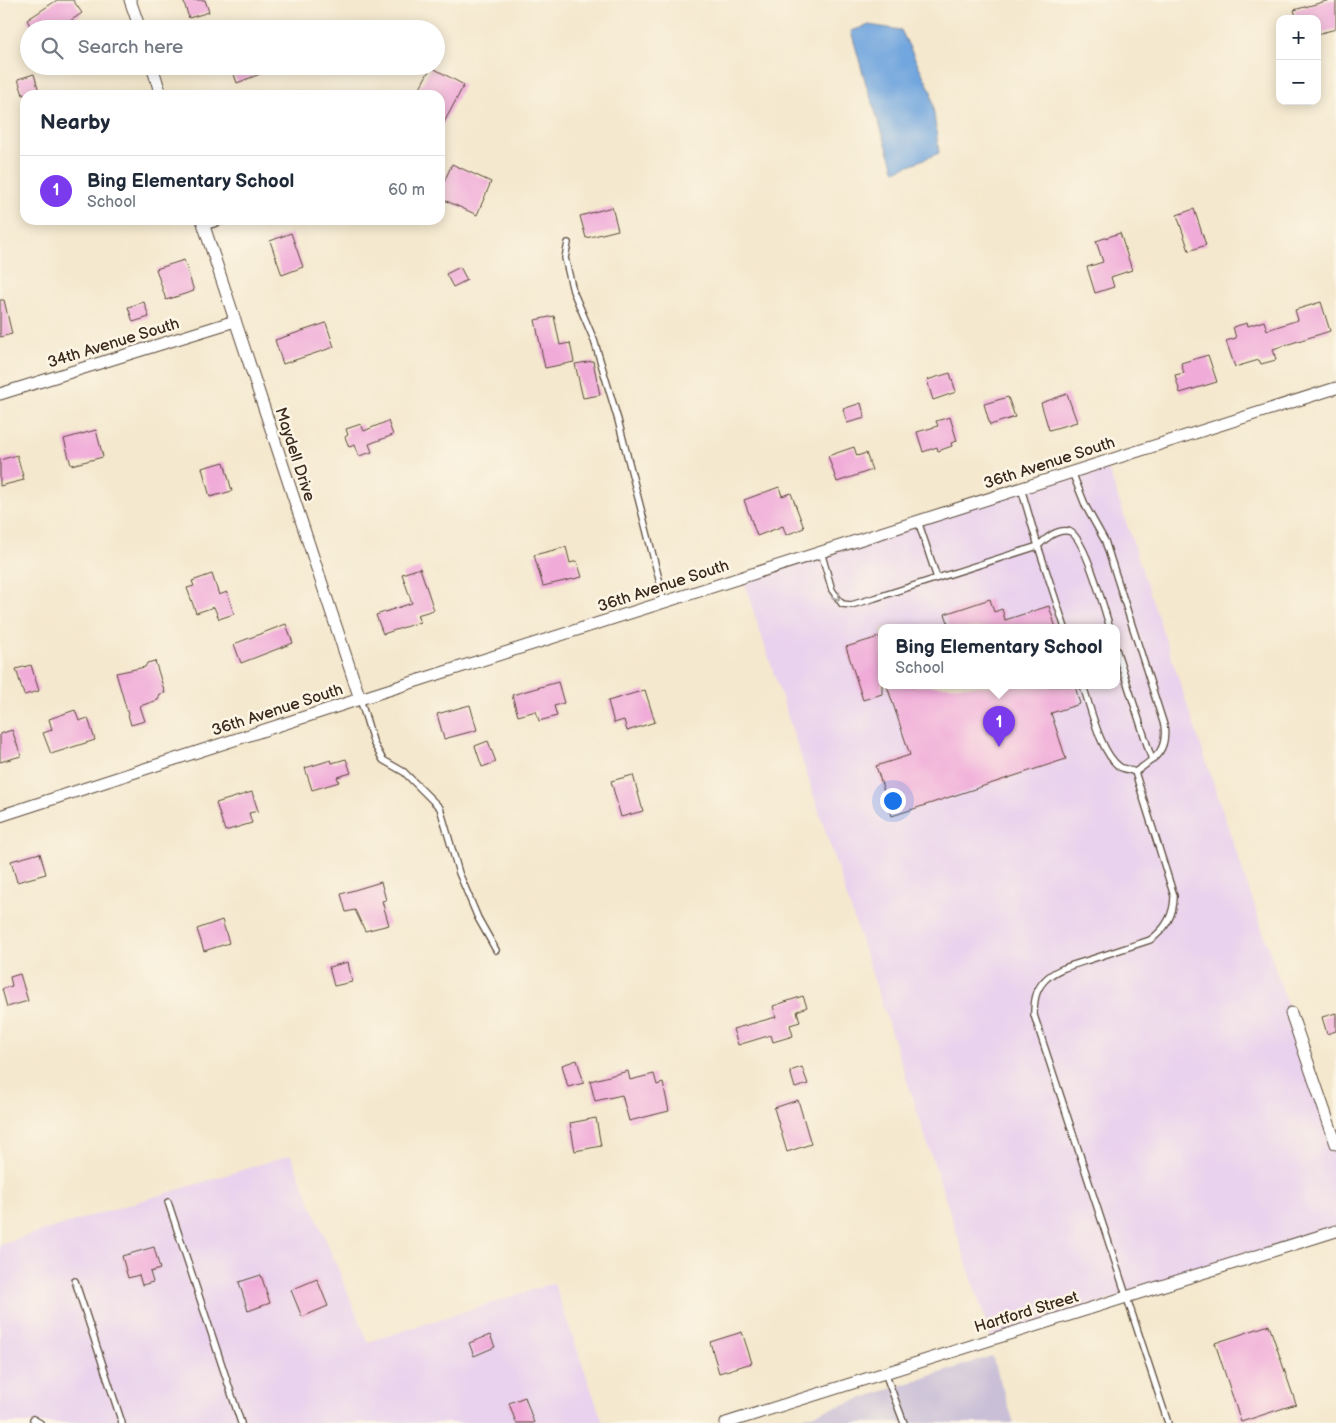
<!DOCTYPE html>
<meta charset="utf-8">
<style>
body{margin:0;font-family:"Balsamiq Sans",sans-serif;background:#f2f2f3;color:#1f2937}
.controls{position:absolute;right:15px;top:15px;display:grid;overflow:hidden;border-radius:10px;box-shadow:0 2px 12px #0003}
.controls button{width:45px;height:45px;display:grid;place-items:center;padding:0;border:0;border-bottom:1px solid #e0e1e3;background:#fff;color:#1f2937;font:25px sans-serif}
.you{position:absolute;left:892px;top:800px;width:18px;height:18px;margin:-12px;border:4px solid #fff;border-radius:50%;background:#1a73e8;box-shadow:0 0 0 8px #1a73e833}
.badge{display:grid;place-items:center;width:32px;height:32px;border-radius:50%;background:#7c3aed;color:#fff;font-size:16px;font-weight:700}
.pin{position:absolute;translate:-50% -41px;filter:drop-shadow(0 1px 2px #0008)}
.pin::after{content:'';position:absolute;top:26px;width:18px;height:15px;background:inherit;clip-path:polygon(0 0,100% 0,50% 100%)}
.popup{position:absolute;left:878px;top:624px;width:242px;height:65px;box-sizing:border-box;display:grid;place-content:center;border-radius:10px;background:#fff;filter:drop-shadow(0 1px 4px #0005);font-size:16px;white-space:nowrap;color:#747a83}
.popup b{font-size:19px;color:#1f2937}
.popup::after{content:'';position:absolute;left:50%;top:100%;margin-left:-10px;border:10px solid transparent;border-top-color:#fff}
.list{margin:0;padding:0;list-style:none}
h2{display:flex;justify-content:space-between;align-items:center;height:65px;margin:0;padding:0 20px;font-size:21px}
h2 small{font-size:16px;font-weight:400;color:#747a83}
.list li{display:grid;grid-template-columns:32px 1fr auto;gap:15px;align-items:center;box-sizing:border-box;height:70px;padding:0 20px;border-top:1px solid #e0e1e3}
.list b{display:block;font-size:19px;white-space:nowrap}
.list p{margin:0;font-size:16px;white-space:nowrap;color:#747a83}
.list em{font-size:16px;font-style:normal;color:#747a83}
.icon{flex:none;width:28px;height:28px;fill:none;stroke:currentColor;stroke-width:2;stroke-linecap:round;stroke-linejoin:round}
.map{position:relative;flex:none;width:1336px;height:1423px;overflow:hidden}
.search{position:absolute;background:#fff;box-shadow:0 2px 12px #0003;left:20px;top:20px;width:425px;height:55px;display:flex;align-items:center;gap:12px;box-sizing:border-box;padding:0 18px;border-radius:28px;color:#747a83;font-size:19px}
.panel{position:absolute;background:#fff;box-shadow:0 2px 12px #0003;left:20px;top:90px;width:425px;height:135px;border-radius:15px}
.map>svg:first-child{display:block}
.built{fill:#e9d2ed;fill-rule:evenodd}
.industrial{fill:#c9bfd7}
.water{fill:#71a6de;stroke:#56687e}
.building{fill:#f0abd9}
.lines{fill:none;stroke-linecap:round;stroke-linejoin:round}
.service-casing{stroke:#574638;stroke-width:8}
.minor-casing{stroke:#574638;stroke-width:13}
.service{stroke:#fff;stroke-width:5.5}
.minor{stroke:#fff;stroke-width:11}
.oneway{stroke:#a79f9a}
.labels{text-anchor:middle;stroke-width:5;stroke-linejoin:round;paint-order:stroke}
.street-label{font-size:16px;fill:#3b2a1e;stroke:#fcf5e5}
</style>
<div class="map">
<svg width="1336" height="1423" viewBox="0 0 1336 1423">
<rect width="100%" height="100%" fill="#fcf5e5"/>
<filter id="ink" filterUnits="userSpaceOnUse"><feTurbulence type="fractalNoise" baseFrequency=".02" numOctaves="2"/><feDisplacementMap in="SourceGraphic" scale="10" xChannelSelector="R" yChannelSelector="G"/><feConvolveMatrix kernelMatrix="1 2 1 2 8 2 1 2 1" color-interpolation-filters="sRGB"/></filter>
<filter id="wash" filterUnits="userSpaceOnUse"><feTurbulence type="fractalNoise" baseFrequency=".0096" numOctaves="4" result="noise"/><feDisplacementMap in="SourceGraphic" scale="20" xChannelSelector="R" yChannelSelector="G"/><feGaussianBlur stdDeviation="1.12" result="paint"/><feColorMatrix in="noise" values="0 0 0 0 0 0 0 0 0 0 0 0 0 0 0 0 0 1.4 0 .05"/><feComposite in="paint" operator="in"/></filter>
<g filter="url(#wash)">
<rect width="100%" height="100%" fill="#f4e8ce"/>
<!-- built -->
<g class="built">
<path d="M1105,459L1336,1150V1229L991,1338L742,576ZM882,628H1116V686H882Z"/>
<path d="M291,1155L368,1342L554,1283L603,1423H0V1244Z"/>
</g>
<!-- industrial -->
<path class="industrial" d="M992,1356L1014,1423H786Z"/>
<!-- water -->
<path class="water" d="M869,25L901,30L931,91L939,153L895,171L866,84L851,31Z"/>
<g id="blocks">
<!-- building -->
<g class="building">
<path d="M57,0H73L82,13L58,29H32L27,20Z"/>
<path d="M183,0H205L209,12L189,18Z"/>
<path d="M1330,0H1336V29L1317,34V19H1297L1294,10Z"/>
<path d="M231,66H257L260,74L237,83Z"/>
<path d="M431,67L464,85L440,130V95H416Z"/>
<path d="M34,74L40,95H23L18,79Z"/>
<path d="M452,164L491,182L477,215L440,198V191Z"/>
<path d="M612,207L618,230L586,238L580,216Z"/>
<path d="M1194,209L1206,245L1189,251L1177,215Z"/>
<path d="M291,233L303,267L282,275L270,241Z"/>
<path d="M1120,233L1132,270L1111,277L1114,287L1095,293L1087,267L1103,262L1096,241Z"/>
<path d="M184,260L194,291L166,300L156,269Z"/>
<path d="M460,267L467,280L453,287L446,274Z"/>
<path d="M0,300H4L12,334L0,337Z"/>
<path d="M144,302L149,317L133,322L128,307Z"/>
<path d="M1321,302L1330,331L1273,349L1276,360L1261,364L1259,360L1235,367L1226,341L1236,338L1233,327L1247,323L1248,326L1264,321L1267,330L1298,320L1295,310Z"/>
<path d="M554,316L560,345L570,343L574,362L545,368L535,320Z"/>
<path d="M326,323L334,347L283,364L275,340Z"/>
<path d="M1208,355L1217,382L1180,393L1175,375L1184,373L1181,363Z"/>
<path d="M593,361L600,395L583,398L575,364Z"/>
<path d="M950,373L956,392L933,400L927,380Z"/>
<path d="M1067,394L1077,422L1049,430L1041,403Z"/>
<path d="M1008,397L1015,417L990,425L984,404Z"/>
<path d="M861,403L865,418L847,423L843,409Z"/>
<path d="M950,417L957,441L951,443L952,446L938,451L937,447L923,452L917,432L938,426L936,421Z"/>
<path d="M388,421L393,435L369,444L372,452L359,456L355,445L349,447L345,437L348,435L346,429L361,424L364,431Z"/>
<path d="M96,430L103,457L71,465L64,439Z"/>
<path d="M854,447L857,456L866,453L872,470L837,482L828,456Z"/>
<path d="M17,455L24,480L0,486V460Z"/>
<path d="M224,462L232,491L210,497L202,468Z"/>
<path d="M779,487L782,496L791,493L804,528L786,535L783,526L757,536L744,500Z"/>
<path d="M566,547L570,563L577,561L582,577L543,586L534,555Z"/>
<path d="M420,568L434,610L417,615L420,622L383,634L376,615L412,603L402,574Z"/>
<path d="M212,574L219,595L227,592L234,614L219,619L214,607L196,613L187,588L194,586L192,581Z"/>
<path d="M990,599L994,612L1002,609L1005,620L1049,606L1056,628H950L945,614Z"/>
<path d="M286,624L293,643L241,663L234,644Z"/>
<path d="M882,636V694L863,700L846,647Z"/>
<path d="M155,661L165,693L160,694L158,700L140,706L145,721L131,725L116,673L145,667L147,663Z"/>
<path d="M31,665L39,691L24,695L16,669Z"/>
<path d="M558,682L564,703L554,706L557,716L539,721L536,711L518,716L512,695Z"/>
<path d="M887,686H1075L1080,704L1051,713L1066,759L892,816L876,766L910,755Z"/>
<path d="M645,690L655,722L627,731L624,720L614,723L608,701Z"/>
<path d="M470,705L477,730L444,739L437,714Z"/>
<path d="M75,710L79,721L88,718L95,740L51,754L43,733L52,730L49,719Z"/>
<path d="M12,730L21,756L0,762V734Z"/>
<path d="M488,741L496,762L482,767L475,746Z"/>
<path d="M346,759L351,773L337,777L339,782L312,790L305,768L331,760L332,763Z"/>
<path d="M633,775L643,811L621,817L611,781Z"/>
<path d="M252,792L258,811L249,813L252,823L225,831L216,803Z"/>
<path d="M40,853L46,874L17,882L11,861Z"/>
<path d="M381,882L386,900L382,901L389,925L365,931L355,910L346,912L341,894Z"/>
<path d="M222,920L229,943L204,951L197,929Z"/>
<path d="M348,962L352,982L334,986L329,967Z"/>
<path d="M20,974L28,1001L7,1007L2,989L12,986L10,977Z"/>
<path d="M803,996L807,1007L797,1011L800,1022L790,1025L793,1036L773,1042L771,1035L738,1045L733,1029L776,1017L773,1006Z"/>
<path d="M1336,1013V1031L1327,1034L1322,1017Z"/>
<path d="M577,1060L584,1083L568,1087L562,1065Z"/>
<path d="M802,1067L808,1084L795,1088L790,1071Z"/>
<path d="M628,1071L630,1080L654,1074L657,1085L663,1083L669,1111L629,1121L622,1095L595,1101L590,1081Z"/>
<path d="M798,1100L811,1144L787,1152L774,1108Z"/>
<path d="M596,1118L601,1146L575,1151L570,1123Z"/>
<path d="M154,1247L160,1269L150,1272L153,1282L142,1285L139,1275L128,1278L122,1256Z"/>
<path d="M261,1275L270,1303L248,1311L239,1282Z"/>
<path d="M317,1279L328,1306L302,1317L291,1290Z"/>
<path d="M1269,1325L1296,1404L1241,1422L1215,1343Z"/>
<path d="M742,1332L752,1363L719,1373L710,1342Z"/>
<path d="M490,1335L495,1347L474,1356L469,1343Z"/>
<path d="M525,1397L534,1423H516L509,1403Z"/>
</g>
</g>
</g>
<g filter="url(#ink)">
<use href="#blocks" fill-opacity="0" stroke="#574638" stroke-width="1"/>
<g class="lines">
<!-- service casing -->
<g class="service-casing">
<g id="service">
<path d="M204,227L226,220"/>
<path d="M568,243L565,258L573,291L594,340L618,420L660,583L663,602"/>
<path d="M1072,472L1086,507L1105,541L1164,725C1168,752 1154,759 1135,772"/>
<path d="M918,521L937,578"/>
<path d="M821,552L832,590L842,604L851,605L875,598L1038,546L1021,488"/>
<path d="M1065,628L1038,546C1045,539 1057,529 1068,531C1084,533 1105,612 1110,628"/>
<path d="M1116,649L1152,760"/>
<path d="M1083,686C1091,708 1100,753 1120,767C1124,769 1130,770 1135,772L1174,896C1174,915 1166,929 1150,940C1132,946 1113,952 1095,958C1078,964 1058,967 1045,980C1035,990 1034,1002 1034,1015L1168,1423"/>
<path d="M360,699L374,744L383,760L404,772L440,808L459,873L478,918L496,950"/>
<path d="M168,1202L241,1423"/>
<path d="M75,1281L122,1423"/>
<path d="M885,1373L904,1423"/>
<path d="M33,1419L40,1423"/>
</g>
</g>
<!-- minor casing -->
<g class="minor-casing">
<g id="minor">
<path d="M130,0L140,29"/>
<path d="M152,66L161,95"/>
<path d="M202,220L360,699"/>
<path d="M0,394L235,321"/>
<path d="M0,816L360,699L1336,388"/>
<path d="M1291,1013L1336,1144"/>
<path d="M726,1423L1336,1231"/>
</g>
</g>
<!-- service -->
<use href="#service" class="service"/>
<!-- minor -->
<use href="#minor" class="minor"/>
</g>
<!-- one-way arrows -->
<defs><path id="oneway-chevron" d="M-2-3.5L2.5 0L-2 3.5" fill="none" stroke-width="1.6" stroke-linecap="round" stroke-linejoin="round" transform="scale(1.25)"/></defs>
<use class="oneway" href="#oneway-chevron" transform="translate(837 597) rotate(55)"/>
</g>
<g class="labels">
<!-- street labels -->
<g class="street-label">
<text transform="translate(113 342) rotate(-17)" y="6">34th Avenue South</text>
<text transform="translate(296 454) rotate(72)" y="6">Maydell Drive</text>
<text transform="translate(1049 462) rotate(-18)" y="6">36th Avenue South</text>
<text transform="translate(663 585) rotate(-18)" y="6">36th Avenue South</text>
<text transform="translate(277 709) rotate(-18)" y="6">36th Avenue South</text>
<text transform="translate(1026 1311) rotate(-17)" y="6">Hartford Street</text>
</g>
</g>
</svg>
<div class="controls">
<button>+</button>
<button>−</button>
</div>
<div class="you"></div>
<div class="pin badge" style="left:999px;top:747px">1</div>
<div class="popup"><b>Bing Elementary School</b>School</div>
<div class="search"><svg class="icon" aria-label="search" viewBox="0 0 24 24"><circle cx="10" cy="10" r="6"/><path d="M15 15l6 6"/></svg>Search here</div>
<section class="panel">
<h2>Nearby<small></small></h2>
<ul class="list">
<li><span class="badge">1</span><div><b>Bing Elementary School</b><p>School</p></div><em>60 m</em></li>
</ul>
</section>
</div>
